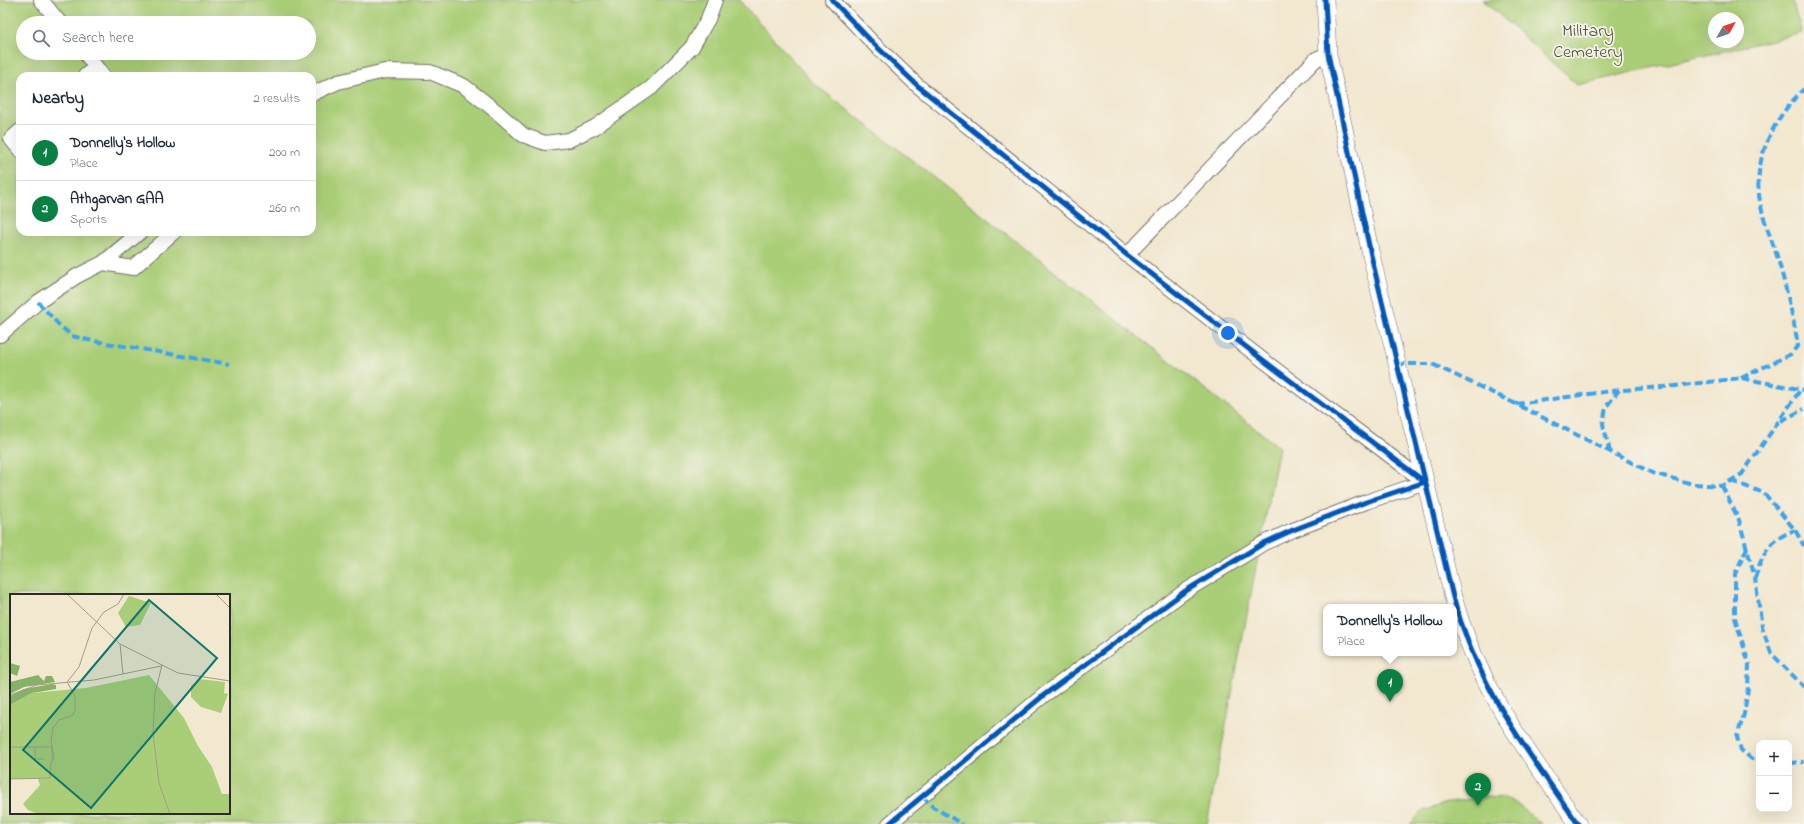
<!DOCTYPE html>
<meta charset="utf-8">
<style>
body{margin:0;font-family:"Indie Flower",sans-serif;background:#f2f2f3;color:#1f2937}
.controls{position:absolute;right:12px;bottom:12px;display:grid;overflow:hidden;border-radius:8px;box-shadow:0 4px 16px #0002}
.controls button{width:36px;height:36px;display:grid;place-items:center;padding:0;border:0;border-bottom:1px solid #e0e1e3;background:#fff;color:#1f2937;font:20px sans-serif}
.compass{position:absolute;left:1708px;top:12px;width:36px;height:36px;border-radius:50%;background:#fff;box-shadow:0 4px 16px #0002;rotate:50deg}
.you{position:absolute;left:1228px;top:333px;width:14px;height:14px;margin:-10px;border:3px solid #fff;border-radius:50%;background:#1a73e8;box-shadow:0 0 0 6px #1a73e833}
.badge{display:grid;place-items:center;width:26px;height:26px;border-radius:50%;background:#0b8043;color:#fff;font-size:13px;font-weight:700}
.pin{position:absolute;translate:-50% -33px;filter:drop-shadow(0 1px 2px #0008)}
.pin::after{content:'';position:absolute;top:21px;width:14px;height:12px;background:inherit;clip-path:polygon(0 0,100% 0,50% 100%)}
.popup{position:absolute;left:1323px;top:604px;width:134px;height:52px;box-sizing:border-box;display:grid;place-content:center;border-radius:8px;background:#fff;filter:drop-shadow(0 1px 3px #0005);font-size:13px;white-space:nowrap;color:#747a83}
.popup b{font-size:15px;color:#1f2937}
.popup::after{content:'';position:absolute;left:50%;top:100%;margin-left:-8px;border:8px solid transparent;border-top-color:#fff}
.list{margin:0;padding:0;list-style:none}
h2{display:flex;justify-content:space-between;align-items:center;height:52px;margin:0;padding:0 16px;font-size:17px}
h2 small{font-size:13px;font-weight:400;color:#747a83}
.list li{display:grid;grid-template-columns:26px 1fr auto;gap:12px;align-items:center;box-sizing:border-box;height:56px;padding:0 16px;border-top:1px solid #e0e1e3}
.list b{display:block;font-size:15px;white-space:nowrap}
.list p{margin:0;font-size:13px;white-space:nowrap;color:#747a83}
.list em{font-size:13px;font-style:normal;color:#747a83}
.icon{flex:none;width:22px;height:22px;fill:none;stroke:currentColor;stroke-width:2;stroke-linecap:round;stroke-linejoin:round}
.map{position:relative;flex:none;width:1804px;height:824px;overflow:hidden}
.search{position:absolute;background:#fff;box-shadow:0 4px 16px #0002;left:16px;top:16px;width:300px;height:44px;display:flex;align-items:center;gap:10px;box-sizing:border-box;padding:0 14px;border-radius:22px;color:#747a83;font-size:15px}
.panel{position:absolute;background:#fff;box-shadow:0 4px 16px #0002;left:16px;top:72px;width:300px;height:164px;border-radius:12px}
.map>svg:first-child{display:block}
.green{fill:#aace77;stroke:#6a7c51;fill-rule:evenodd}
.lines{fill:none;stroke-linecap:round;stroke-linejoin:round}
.minor-casing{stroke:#716d64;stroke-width:16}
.major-casing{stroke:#716d64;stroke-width:18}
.minor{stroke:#fff;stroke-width:14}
.major{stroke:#fff;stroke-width:17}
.quiet{stroke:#3ea3eb;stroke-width:4;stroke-dasharray:8 4;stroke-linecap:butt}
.cycleway-casing{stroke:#f7f3e8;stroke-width:8}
.cycleway{stroke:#0057b8;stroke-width:5}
.labels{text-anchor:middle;stroke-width:3.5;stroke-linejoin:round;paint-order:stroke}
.park-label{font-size:18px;fill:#4b543e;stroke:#f7f3e8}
.inset-road{fill:none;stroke:#a29c8d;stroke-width:1}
.view{fill:#0f766e;fill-opacity:0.15;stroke:#0f766e;stroke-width:2}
.inset-edge{fill:none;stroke:#2b2b2b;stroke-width:2}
</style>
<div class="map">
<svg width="1804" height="824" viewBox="0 0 1804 824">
<rect width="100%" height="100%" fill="#f7f3e8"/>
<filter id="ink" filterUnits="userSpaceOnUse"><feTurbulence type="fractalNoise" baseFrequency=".025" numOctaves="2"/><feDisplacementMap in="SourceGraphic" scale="8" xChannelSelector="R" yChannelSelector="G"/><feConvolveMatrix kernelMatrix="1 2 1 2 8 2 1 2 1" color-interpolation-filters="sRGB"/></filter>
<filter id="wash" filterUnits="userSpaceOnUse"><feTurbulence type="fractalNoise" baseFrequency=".012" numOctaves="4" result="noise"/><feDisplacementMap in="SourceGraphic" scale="16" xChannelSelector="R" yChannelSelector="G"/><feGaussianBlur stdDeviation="0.9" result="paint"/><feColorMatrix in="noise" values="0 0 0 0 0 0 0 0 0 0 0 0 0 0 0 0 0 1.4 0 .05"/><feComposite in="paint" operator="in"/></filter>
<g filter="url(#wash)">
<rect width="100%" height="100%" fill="#f2e7cf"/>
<!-- green -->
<g class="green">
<path d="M0,0H739L812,82L1279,447L1207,824H0ZM23,23H309V53H23ZM20,76H312V232H20ZM11,595H229V813H11Z"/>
<path d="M1483,0H1792L1802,33L1577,85ZM1714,18H1738V42H1714Z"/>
<path d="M1485,797L1505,798L1514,802L1542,824H1410L1423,811L1449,802Z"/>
</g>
</g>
<g filter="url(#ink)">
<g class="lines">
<!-- minor casing -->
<g class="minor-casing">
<g id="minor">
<path d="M41,0L60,23"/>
<path d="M832,0L873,43L918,86L1127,255L1263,360L1425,482"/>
<path d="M85,53L103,76"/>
<path d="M85,76L96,67"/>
<path d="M312,94L338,82L385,71L430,72L464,86L496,111L523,135L545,143L569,140L595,127L651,88L692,47L708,19L715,0"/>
<path d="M20,131L11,139L20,150"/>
<path d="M1127,255L1316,59L1328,54"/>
<path d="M103,263L140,232"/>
<path d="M0,335L38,302L77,276L103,263L133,268L174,232"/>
<path d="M889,824L1044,695L1184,592L1264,543L1293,530L1366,502L1425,482"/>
</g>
</g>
<!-- major casing -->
<g class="major-casing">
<path id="major" d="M1325,0L1328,54L1371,255L1453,597C1462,628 1473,657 1488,685C1513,734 1547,779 1578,824"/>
</g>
<!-- minor -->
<use href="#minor" class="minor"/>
<!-- major -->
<use href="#major" class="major"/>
<!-- quiet -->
<g class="quiet">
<path d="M38,302L59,325L72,336L88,340L229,364"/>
<path d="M1397,364H1432L1516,404L1652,473L1693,484L1722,486L1742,474L1801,389"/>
<path d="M1741,378L1791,354L1798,345C1793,316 1786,288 1778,259C1772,240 1763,220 1760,201C1752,160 1774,117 1804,89"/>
<path d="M1516,404L1611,391L1675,386L1741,378L1804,390"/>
<path d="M1781,421L1804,409"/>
<path d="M1610,452L1603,424L1606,407L1619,390"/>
<path d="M1731,481L1764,493L1795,530L1804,546"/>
<path d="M1722,486L1739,520L1755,578L1762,627L1771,653L1804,687"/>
<path d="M1747,548L1735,574V618L1749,664L1748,688L1744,714L1737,737L1741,750L1753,760L1759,761"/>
<path d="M1755,578C1763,553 1769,540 1795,530"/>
<path d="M1789,763L1804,762"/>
<path d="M922,796L933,807L962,824"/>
</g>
<!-- cycleway casing -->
<g class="cycleway-casing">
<g id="cycleway">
<path d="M832,0L873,43L918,86L1127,255L1263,360L1425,482"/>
<path d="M1325,0L1328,54L1371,255L1453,597C1462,628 1473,657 1488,685C1513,734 1547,779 1578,824"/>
<path d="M889,824L1044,695L1184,592L1264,543L1293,530L1366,502L1425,482"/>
</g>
</g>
<!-- cycleway -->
<use href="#cycleway" class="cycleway"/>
</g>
</g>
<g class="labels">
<!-- park labels -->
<g class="park-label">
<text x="1588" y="36">Military<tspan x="1588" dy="21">Cemetery</tspan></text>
</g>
</g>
<!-- overview -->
<g transform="translate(10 594)">
<rect width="220" height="220" fill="#f2e7cf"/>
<path d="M119,2L141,9L130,31L116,33L108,19ZM139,81L174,124L188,152L202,173L212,200H220V220H28L18,216L13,210L30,191L28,185H0V111L22,99L76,94ZM189,85L215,88L214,99L218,100L211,119L191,113L181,103V92Z" fill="#aace77"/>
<path d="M0,69L10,72L7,82L0,79L1,85L0,84ZM28,81L34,87L36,82H42L45,88L14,93L0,100V88ZM42,90L46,91V95L22,99L0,111V102L14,95Z" fill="#87b168"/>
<path class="inset-road" d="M57,0L110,50L168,79L220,87M206,0L220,14M110,50L113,80M152,71L145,99L143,139L149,189L160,220M0,101L27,91L84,86L151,72M0,153H42V166M25,153V165H34M0,185L40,184L41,169L44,164L41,148L43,134L49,126L63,121L65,116V102L57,88L69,73L82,34L94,18L108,10L114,0"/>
<path class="view" d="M139,6L207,64L81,214L13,156Z"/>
<rect width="220" height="220" class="inset-edge"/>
</g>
</svg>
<div class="controls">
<button>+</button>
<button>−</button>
</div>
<svg class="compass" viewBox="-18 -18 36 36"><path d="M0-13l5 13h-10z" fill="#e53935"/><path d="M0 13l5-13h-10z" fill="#747a83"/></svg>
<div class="you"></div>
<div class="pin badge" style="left:1390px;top:702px">1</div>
<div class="popup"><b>Donnelly's Hollow</b>Place</div>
<div class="pin badge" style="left:1478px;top:806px">2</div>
<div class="search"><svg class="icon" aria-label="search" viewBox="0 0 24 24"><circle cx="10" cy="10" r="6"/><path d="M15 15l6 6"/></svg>Search here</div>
<section class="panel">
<h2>Nearby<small>2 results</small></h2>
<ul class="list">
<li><span class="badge">1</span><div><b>Donnelly's Hollow</b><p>Place</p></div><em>200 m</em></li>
<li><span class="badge">2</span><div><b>Athgarvan GAA</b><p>Sports</p></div><em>260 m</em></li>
</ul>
</section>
</div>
